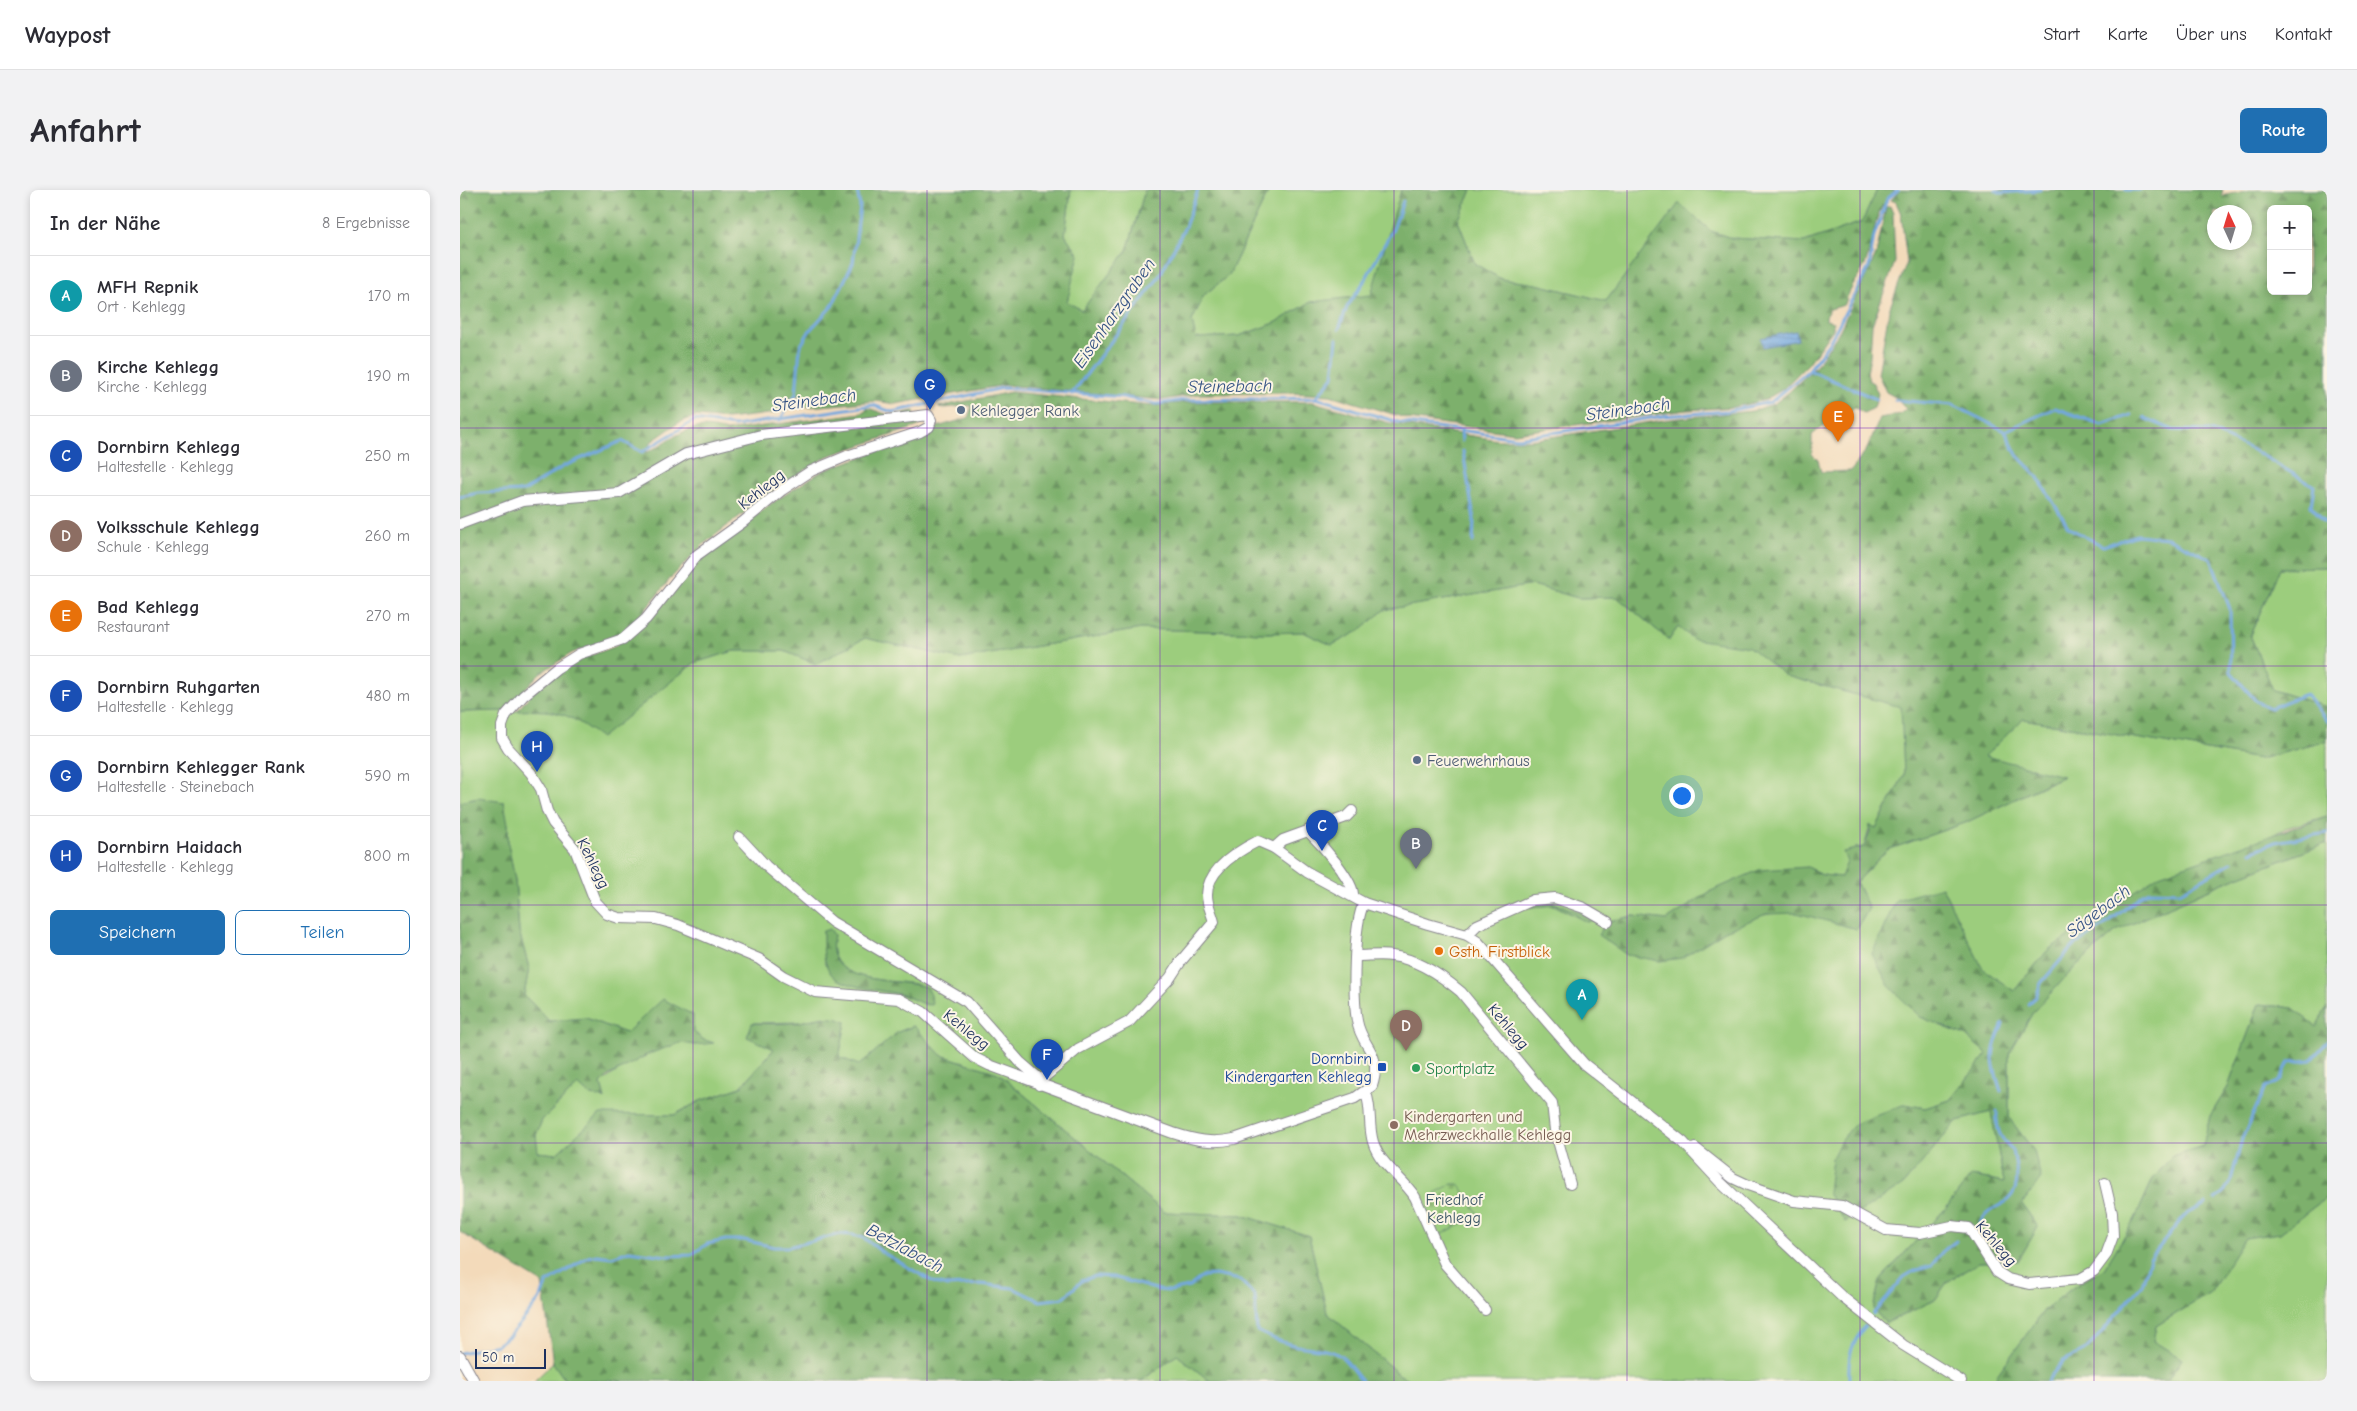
<!DOCTYPE html>
<html lang="de">
<meta charset="utf-8">
<style>
body{margin:0;font-family:"Comic Neue",sans-serif;background:#f2f2f3;color:#2b2b33}
.controls{position:absolute;right:15px;top:15px;display:grid;overflow:hidden;border-radius:8px;box-shadow:0 2px 8px #0003}
.controls button{width:45px;height:45px;display:grid;place-items:center;padding:0;border:0;border-bottom:1px solid #e1e1e2;background:#fff;color:#2b2b33;font:25px sans-serif}
.compass{position:absolute;left:1747px;top:15px;width:45px;height:45px;border-radius:50%;background:#fff;box-shadow:0 2px 8px #0003;rotate:356deg}
.scale{position:absolute;left:15px;bottom:12px;width:71px;box-sizing:border-box;padding-left:5px;border:2px solid #1b2f5e;border-top:0;font-size:14px;line-height:18px;white-space:nowrap;color:#1b2f5e;-webkit-text-stroke:4px #fcf5e5;paint-order:stroke}
.you{position:absolute;left:1221px;top:605px;width:18px;height:18px;margin:-12px;border:4px solid #fff;border-radius:50%;background:#1a73e8;box-shadow:0 0 0 8px #1a73e833}
.badge{display:grid;place-items:center;width:32px;height:32px;border-radius:50%;background:#1f6fb2;color:#fff;font-size:16px;font-weight:700}
.pin{position:absolute;translate:-50% -41px;filter:drop-shadow(0 1px 2px #0008)}
.pin::after{content:'';position:absolute;top:26px;width:18px;height:15px;background:inherit;clip-path:polygon(0 0,100% 0,50% 100%)}
.list{margin:0;padding:0;list-style:none}
h2{display:flex;justify-content:space-between;align-items:center;height:65px;margin:0;padding:0 20px;font-size:21px}
h2 small{font-size:16px;font-weight:400;color:#7c7c81}
.list li{display:grid;grid-template-columns:32px 1fr auto;gap:15px;align-items:center;box-sizing:border-box;height:80px;padding:0 20px;border-top:1px solid #e1e1e2}
.list b{display:block;font-size:19px;white-space:nowrap}
.list p{margin:0;font-size:16px;white-space:nowrap;color:#7c7c81}
.list em{font-size:16px;font-style:normal;color:#7c7c81}
.actions{display:flex;gap:10px;padding:15px 20px}
.actions a{flex:1;padding:11px 0;border:1px solid #1f6fb2;border-radius:8px;text-align:center;font-size:18px;color:#1f6fb2}
.actions .main{background:#1f6fb2;color:#fff}
.map{position:relative;flex:none;width:1867px;height:1191px;overflow:hidden;border-radius:8px}
header{display:flex;align-items:center;gap:30px;box-sizing:border-box;height:70px;padding:0 25px;background:#fff;border-bottom:1px solid #e1e1e2}
header strong{font-size:24px}
nav{display:flex;gap:28px;margin-inline-start:auto;font-size:18px}
.intro{display:flex;align-items:center;justify-content:space-between;box-sizing:border-box;height:120px;padding:0 30px}
h1{margin:0;font-size:35px}
.button{padding:12px 22px;border-radius:8px;background:#1f6fb2;color:#fff;font-size:18px;font-weight:700}
main{display:flex;gap:30px;padding:0 30px}
aside{flex:1;background:#fff;border-radius:8px;box-shadow:0 2px 8px #0003}
.map>svg:first-child{display:block}
.green{fill:#9ccd7d;stroke:#5c7e6e;fill-rule:evenodd}
.forest{fill:url(#forest-firs);stroke:#4c7065;fill-rule:evenodd}
.cemetery{fill:url(#cemetery-stones);stroke:#5c7e6e}
.water{fill:url(#water-rules);stroke:#466b9e}
.lines{fill:none;stroke-linecap:round;stroke-linejoin:round}
.stream{stroke:#72a7df;stroke-width:3}
.street-casing{stroke:#87848c;stroke-width:12}
.street{stroke:#fff;stroke-width:10}
.grid{fill:none;stroke:#7b2cbf;stroke-width:1;stroke-opacity:0.55}
.service-dot{fill:#5c6f8a;stroke:#fcf5e5;stroke-width:2}
.food-dot{fill:#e8710a;stroke:#fcf5e5;stroke-width:2}
.transit-dot{fill:#1a4fb4;stroke:#fcf5e5;stroke-width:2}
.leisure-dot{fill:#2e9e5b;stroke:#fcf5e5;stroke-width:2}
.education-dot{fill:#8d6e63;stroke:#fcf5e5;stroke-width:2}
.labels{text-anchor:middle;stroke-width:4;stroke-linejoin:round;paint-order:stroke}
.service-label{font-size:16px;fill:#4e5e75;stroke:#fcf5e5;text-anchor:start}
.street-label{font-size:16px;fill:#1b2f5e;stroke:#fcf5e5}
.food-label{font-size:16px;fill:#c56008;stroke:#fcf5e5;text-anchor:start}
.transit-label{font-size:16px;fill:#164399;stroke:#fcf5e5;text-anchor:end}
.leisure-label{font-size:16px;fill:#27864d;stroke:#fcf5e5;text-anchor:start}
.education-label{font-size:16px;fill:#785e54;stroke:#fcf5e5;text-anchor:start}
.park-label{font-size:16px;fill:#3b5666;stroke:#fcf5e5}
.water-label{font-size:18px;font-style:italic;fill:#355385;stroke:#fcf5e5}
</style>
<header>
<strong>Waypost</strong>
<nav><a>Start</a><a>Karte</a><a>Über uns</a><a>Kontakt</a></nav>
</header>
<div class="intro"><h1>Anfahrt</h1><a class="button">Route</a></div>
<main>
<aside>
<h2>In der Nähe<small>8 Ergebnisse</small></h2>
<ul class="list">
<li><span class="badge" style="background:#0f9aa8">A</span><div><b>MFH Repnik</b><p>Ort · Kehlegg</p></div><em>170 m</em></li>
<li><span class="badge" style="background:#6b7280">B</span><div><b>Kirche Kehlegg</b><p>Kirche · Kehlegg</p></div><em>190 m</em></li>
<li><span class="badge" style="background:#1a4fb4">C</span><div><b>Dornbirn Kehlegg</b><p>Haltestelle · Kehlegg</p></div><em>250 m</em></li>
<li><span class="badge" style="background:#8d6e63">D</span><div><b>Volksschule Kehlegg</b><p>Schule · Kehlegg</p></div><em>260 m</em></li>
<li><span class="badge" style="background:#e8710a">E</span><div><b>Bad Kehlegg</b><p>Restaurant</p></div><em>270 m</em></li>
<li><span class="badge" style="background:#1a4fb4">F</span><div><b>Dornbirn Ruhgarten</b><p>Haltestelle · Kehlegg</p></div><em>480 m</em></li>
<li><span class="badge" style="background:#1a4fb4">G</span><div><b>Dornbirn Kehlegger Rank</b><p>Haltestelle · Steinebach</p></div><em>590 m</em></li>
<li><span class="badge" style="background:#1a4fb4">H</span><div><b>Dornbirn Haidach</b><p>Haltestelle · Kehlegg</p></div><em>800 m</em></li>
</ul>
<div class="actions"><a class="main">Speichern</a><a>Teilen</a></div>
</aside>
<div class="map">
<svg width="1867" height="1191" viewBox="0 0 1867 1191">
<defs>
<pattern id="forest-firs" width="22" height="20" patternUnits="userSpaceOnUse" patternTransform="scale(1.25)"><rect width="22" height="20" fill="#7db06c"/><path d="M5 1l3.5 6h-7zM16 11l3.5 6h-7z" fill="#66905c"/></pattern>
<pattern id="cemetery-stones" width="16" height="16" patternUnits="userSpaceOnUse" patternTransform="scale(1.25)"><rect width="16" height="16" fill="#9ccd7d"/><path d="M2 7V4a2 2 0 0 1 4 0v3zM10 15v-3a2 2 0 0 1 4 0v3z" fill="#86b06e"/></pattern>
<pattern id="water-rules" width="6" height="5" patternUnits="userSpaceOnUse" patternTransform="scale(1.25)"><rect width="6" height="5" fill="#72a7df"/><path d="M0 2.5h6" fill="none" stroke="#5d88b8"/></pattern>
</defs>
<rect width="100%" height="100%" fill="#fcf5e5"/>
<filter id="ink" filterUnits="userSpaceOnUse"><feTurbulence type="fractalNoise" baseFrequency=".02" numOctaves="2"/><feDisplacementMap in="SourceGraphic" scale="10" xChannelSelector="R" yChannelSelector="G"/><feConvolveMatrix kernelMatrix="1 2 1 2 8 2 1 2 1" color-interpolation-filters="sRGB"/></filter>
<filter id="wash" filterUnits="userSpaceOnUse"><feTurbulence type="fractalNoise" baseFrequency=".0096" numOctaves="4" result="noise"/><feDisplacementMap in="SourceGraphic" scale="20" xChannelSelector="R" yChannelSelector="G"/><feGaussianBlur stdDeviation="1.12" result="paint"/><feColorMatrix in="noise" values="0 0 0 0 0 0 0 0 0 0 0 0 0 0 0 0 0 1.4 0 .05"/><feComposite in="paint" operator="in"/></filter>
<g filter="url(#wash)">
<rect width="100%" height="100%" fill="#f3daba"/>
<!-- green -->
<g class="green">
<path d="M611,0H685L667,61L622,120L606,112L619,65L605,45Z"/>
<path d="M809,0H941L911,106L851,112L815,133L779,146L735,148L732,131L744,105L769,85Z"/>
<path d="M1012,0H1417L1402,32L1344,52L1271,48L1251,41L1219,14L1146,111L1076,94L1041,89L1015,74L998,31Z"/>
<path d="M1867,377V517L1813,500L1790,445L1820,378Z"/>
<path d="M1073,395L1118,408L1157,407L1209,450L1218,437L1290,457L1326,486L1442,517L1444,585L1416,638L1410,636L1404,657L1395,658L1381,687L1362,685L1348,677L1251,701L1207,730L1174,726L1143,732L1090,711L1070,717L1094,715L1127,732L1132,730L1145,736L1139,745L1222,767C1254,745 1297,717 1338,723C1357,726 1378,734 1397,739L1409,718L1396,692L1427,660L1505,633L1602,587L1524,566L1563,529L1800,569L1867,551V626L1826,638L1588,760L1554,801L1523,780L1482,697L1425,738L1412,764L1479,835L1505,845L1527,864L1490,910L1465,918L1445,914L1443,995L1497,931L1531,922L1544,992L1511,986L1487,1017L1420,1090L1413,1119L1426,1133L1475,1110L1487,1092L1519,1072L1558,1071L1578,1037L1562,1014L1574,961L1549,928V864L1573,822L1617,775L1656,741L1765,692L1867,653V817L1856,837L1833,818L1799,814L1768,897L1750,926L1743,956L1712,966L1693,989L1675,1029L1644,1079L1619,1093L1585,1119L1537,1185L1535,1191H951L940,1185L867,1123L849,1046L782,1025L704,1022L538,883L481,865L453,836L438,842L399,876L379,868L386,832L363,827L339,832L292,833L314,859L281,897L240,911L214,925H187L109,954L96,964L77,962L76,945L82,930L118,895L145,909L141,894C151,882 203,855 220,853C225,852 231,854 236,855L242,849L233,841L166,843L126,828L89,831L64,805L69,778L59,741L55,690L48,654V634L18,608L0,612V522L85,520L114,527L141,547L234,473L274,461H324L356,474L405,448L500,469L681,439L805,443L843,442L872,455L899,441L923,420ZM363,741L374,745C362,793 425,789 456,794L467,815L445,806L386,793L365,774Z"/>
<path d="M1867,1007V1191H1707L1722,1169L1693,1151L1696,1136L1750,1103L1785,1047L1820,1043Z"/>
<path d="M717,1165L750,1191H681Z"/>
<path d="M93,1173L106,1191H74Z"/>
</g>
<!-- forest -->
<g class="forest">
<path d="M0,0H611L605,45L619,65L607,112L622,120L667,61L685,0H809L769,85L744,105L732,131L736,148L779,146L815,133L851,112L911,105L941,0H1012L998,31L1015,74L1041,89L1076,94L1146,111L1219,13L1251,41L1271,48L1344,52L1402,32L1417,0H1435C1409,28 1418,41 1406,72C1400,87 1389,98 1385,114C1375,120 1366,115 1366,130L1373,132V139L1348,174L1323,199L1305,210L1274,217L1227,220L1055,243L949,229L870,205L830,203L738,204L702,210L545,195L435,214L416,211L339,218L340,205L329,208L316,223L267,229L237,226L218,233L191,252L186,263C216,248 230,229 266,241L401,223L408,218L431,226L454,221L455,230L459,232V236L368,266L320,295L245,353L210,389L178,429L158,446L112,463L80,483L44,521L0,522Z"/>
<path d="M1440,0H1763L1761,6L1790,0H1867V377L1820,378L1790,445L1813,500L1867,517V551L1800,569L1563,529L1525,566L1603,586L1505,633L1427,660L1396,692L1409,718L1397,739L1337,723L1306,724L1265,741L1222,768L1200,771L1167,765L1138,745L1144,736L1132,730L1127,732L1095,715L1070,717L1068,715L1090,711L1143,732L1174,726L1207,730L1251,701L1299,680L1348,677L1362,685L1381,687L1387,672L1383,662L1404,657L1410,641V635L1416,638L1444,585L1441,517L1326,486L1289,457L1233,449L1218,437L1209,450L1157,407L1118,408L1073,395L924,420L899,441L872,455L843,442L805,443L681,439L500,469L405,448L356,474L324,461H274L234,473L141,548C108,523 99,519 57,521L71,504L100,481L126,467L154,457L232,377L309,315L362,281L465,244L477,237L508,228L512,216C501,214 488,220 478,217L551,202L692,216L729,212H853L929,233L1038,250H1071L1211,229L1292,221L1314,214L1329,202L1357,175L1378,144L1416,65L1426,17L1430,16L1433,23L1435,72L1412,135L1410,167L1407,183L1409,191L1413,193L1418,204L1414,218L1404,223L1395,218L1368,232L1352,245V264L1358,270L1361,282L1391,281L1407,259L1420,228L1440,224L1446,219L1435,207L1426,202L1418,184L1429,120L1447,72L1441,24L1436,12L1431,10ZM1811,19H1848V101H1811ZM1754,22H1784V52H1754Z"/>
<path d="M18,608L44,612L48,634V654L55,690L59,741L69,778L64,805L89,831L126,828L166,843L203,809L233,825V841L242,849L254,853L236,855L220,853L191,863L148,886L141,894L145,909L128,904L118,895L82,930L76,945L78,962L96,964L140,924L214,925L240,911L281,897L314,859L287,847L292,833C307,834 324,834 339,832C357,829 369,824 386,832L379,867L399,875L438,842L454,836L481,865L538,883L704,1022L782,1025L849,1046L867,1123L940,1185L951,1191H750L717,1165L681,1191H106L93,1173L82,1093L0,1042V612Z"/>
<path d="M1867,626V653L1765,692L1656,741L1617,775L1573,822L1549,864V928L1574,961L1581,988L1562,1014L1578,1037L1558,1071L1519,1072L1487,1092L1475,1110L1426,1133L1413,1119L1420,1090L1487,1017L1511,986L1544,992L1531,922L1497,931L1443,995L1385,1032L1368,1003L1372,968L1381,950L1395,934L1445,914L1465,918L1490,910L1527,864L1505,845L1460,827L1429,796L1412,764L1436,710L1482,697L1523,779L1554,801L1588,760L1699,685Z"/>
<path d="M370,739L374,745C361,796 435,788 467,797L471,805L472,815C461,815 452,808 443,805C427,801 381,797 372,785C362,773 363,756 363,741Z"/>
<path d="M1799,814L1833,818L1856,837L1867,817V1007L1820,1043L1785,1048L1750,1103L1696,1136L1693,1151L1722,1169L1707,1191H1535L1537,1185L1585,1119L1619,1093L1644,1079L1675,1029L1693,989L1712,966L1743,956L1750,926L1768,897Z"/>
</g>
<!-- cemetery -->
<path class="cemetery" d="M992,994H999L1019,1025L980,1045L976,1043L966,1019L977,1009L975,1003Z"/>
<!-- water -->
<path class="water" d="M1336,141L1338,150L1303,157L1301,148Z"/>
<g class="lines">
<!-- stream -->
<g class="stream">
<path d="M1536,0L1541,3L1580,0"/>
<path d="M1666,0H1680"/>
<path d="M879,139L887,117L905,90L934,37L943,11"/>
<path d="M1349,180L1416,209"/>
<path d="M612,204L699,87L725,37L738,0"/>
<path d="M856,208L873,187L877,149"/>
<path d="M1435,210L1493,215L1545,241L1595,218L1642,235L1671,225"/>
<path d="M1684,228L1713,240L1751,241L1793,260L1854,296L1851,316L1867,334"/>
<path d="M320,230L336,204L340,157L350,140L372,116L393,73L400,16L397,0"/>
<path d="M1001,240L1002,251"/>
<path d="M1545,241L1557,265L1577,286L1609,338L1643,356L1677,345L1708,348L1751,369L1770,419L1771,482L1796,511L1810,518L1846,504L1867,531"/>
<path d="M1003,261L1014,329L1013,352"/>
<path d="M0,307L18,303L64,301L104,276L162,251L182,262L235,230L274,236L413,215L432,222L543,198L663,207L696,214L725,210L856,208L938,232L1058,248L1204,226L1268,221L1311,212L1349,180L1369,153L1409,77L1414,46L1427,9L1438,0"/>
<path d="M1791,662L1815,652L1867,643"/>
<path d="M1568,814L1576,807L1581,793L1612,757L1649,732L1683,704L1690,701L1720,702L1772,672"/>
<path d="M1541,901C1531,871 1529,864 1543,834"/>
<path d="M1755,1009L1763,1004L1771,990L1782,949L1805,898L1820,891L1829,872L1851,870L1867,852"/>
<path d="M1519,1035C1525,1023 1531,1020 1542,1014C1563,1002 1557,981 1553,960C1539,948 1536,939 1537,921"/>
<path d="M1413,1124L1444,1087L1454,1081L1471,1076L1483,1061L1496,1051"/>
<path d="M0,1163L37,1155L50,1145L63,1130L79,1110L87,1093L128,1067L137,1065L152,1067L169,1061L207,1066L231,1065L247,1054L266,1050H284L314,1057H328L380,1044L393,1045L404,1048L422,1062L475,1093L488,1096L521,1094L553,1098L580,1111L603,1108L623,1090L636,1086L653,1087L699,1100L710,1101L729,1097L743,1086L755,1085L780,1090L795,1106L797,1141C809,1147 820,1152 833,1155C849,1159 868,1157 882,1167C889,1173 895,1184 902,1191"/>
<path d="M1389,1191C1388,1166 1390,1156 1405,1136"/>
<path d="M1587,1191L1603,1171L1624,1161L1633,1152L1682,1095L1690,1069L1720,1031L1728,1023L1746,1014"/>
</g>
</g>
</g>
<g filter="url(#ink)">
<g class="lines">
<!-- street casing -->
<g class="street-casing">
<g id="street">
<path d="M0,334L62,311L159,303L226,264L301,245L468,225L471,230L469,237L460,242L387,266L351,281L322,300L283,332L237,365L186,429L163,449L119,464L97,478L63,506L46,525L42,536V548L48,558L71,583L81,599L87,621L93,633L115,659L135,711L147,724L159,728L196,729L218,735L299,769L323,786L355,802L439,809L463,822L515,868L529,875L713,943C735,950 752,954 774,949L895,908L912,896C923,861 902,859 897,831C893,807 893,734 904,713"/>
<path d="M848,641C859,652 895,691 893,706"/>
<path d="M279,647L306,676L372,732L507,812L560,872L581,890"/>
<path d="M814,658L823,650L886,627L892,621"/>
<path d="M1007,745L1017,735L1073,710L1095,708L1124,718L1148,732"/>
<path d="M897,766C908,766 921,764 932,766C958,769 982,786 1001,802L1092,913L1095,940L1110,994"/>
<path d="M579,895L581,890L618,859L669,832L710,788L721,771L754,732C752,723 747,715 747,705C747,679 778,661 798,651L814,658L847,682L904,713L968,734L1007,745L1018,752L1124,874L1223,952L1260,992L1381,1106L1443,1155L1501,1191"/>
<path d="M906,903C912,919 908,936 913,952C920,975 943,988 955,1007L985,1074L1025,1120"/>
<path d="M1235,958L1273,988L1288,995L1334,1011L1382,1016L1426,1040L1460,1043L1492,1036L1509,1038L1537,1082L1548,1089L1569,1094L1620,1089L1634,1081L1646,1065L1653,1046L1652,1023L1645,993"/>
<path d="M0,1166L14,1191"/>
</g>
</g>
<!-- street -->
<use href="#street" class="street"/>
</g>
</g>
<!-- grid -->
<path class="grid" d="M233,0V1191M467,0V1191M700,0V1191M934,0V1191M1167,0V1191M1400,0V1191M1634,0V1191M0,238H1867M0,476H1867M0,715H1867M0,953H1867"/>
<!-- markers -->
<g class="service-dot">
<circle cx="501" cy="220" r="5"/>
<circle cx="957" cy="570" r="5"/>
</g>
<circle class="food-dot" cx="979" cy="761" r="5"/>
<rect class="transit-dot" x="917" y="872" width="10" height="10" rx="2.5"/>
<circle class="leisure-dot" cx="956" cy="878" r="5"/>
<circle class="education-dot" cx="934" cy="935" r="5"/>
<g class="labels">
<!-- service labels -->
<g class="service-label">
<text x="511" y="226">Kehlegger Rank</text>
<text x="967" y="576">Feuerwehrhaus</text>
</g>
<!-- street labels -->
<g class="street-label">
<text transform="translate(301 299) rotate(-38)" y="6">Kehlegg</text>
<text transform="translate(134 673) rotate(64)" y="6">Kehlegg</text>
<text transform="translate(1049 836) rotate(50)" y="6">Kehlegg</text>
<text transform="translate(507 839) rotate(39)" y="6">Kehlegg</text>
<text transform="translate(1537 1053) rotate(50)" y="6">Kehlegg</text>
</g>
<!-- food labels -->
<g class="food-label">
<text x="989" y="767">Gsth. Firstblick</text>
</g>
<!-- transit labels -->
<g class="transit-label">
<text x="912" y="874">Dornbirn<tspan x="912" dy="18">Kindergarten Kehlegg</tspan></text>
</g>
<!-- leisure labels -->
<g class="leisure-label">
<text x="966" y="884">Sportplatz</text>
</g>
<!-- education labels -->
<g class="education-label">
<text x="944" y="932">Kindergarten und<tspan x="944" dy="18">Mehrzweckhalle Kehlegg</tspan></text>
</g>
<!-- park labels -->
<g class="park-label">
<text x="994" y="1015">Friedhof<tspan x="994" dy="18">Kehlegg</tspan></text>
</g>
<!-- water labels -->
<g class="water-label">
<text transform="translate(654 123) rotate(-55)" y="6">Eisenharzgraben</text>
<text transform="translate(770 196) rotate(-1)" y="6">Steinebach</text>
<text transform="translate(354 210) rotate(-8)" y="6">Steinebach</text>
<text transform="translate(1168 219) rotate(-8)" y="6">Steinebach</text>
<text transform="translate(1638 721) rotate(-37)" y="6">Sägebach</text>
<text transform="translate(445 1058) rotate(28)" y="6">Betzlabach</text>
</g>
</g>
</svg>
<div class="controls">
<button>+</button>
<button>−</button>
</div>
<svg class="compass" viewBox="-18 -18 36 36"><path d="M0-13l5 13h-10z" fill="#e53935"/><path d="M0 13l5-13h-10z" fill="#7c7c81"/></svg>
<div class="scale">50 m</div>
<div class="you"></div>
<div class="pin badge" style="left:1122px;top:830px;background:#0f9aa8">A</div>
<div class="pin badge" style="left:956px;top:679px;background:#6b7280">B</div>
<div class="pin badge" style="left:862px;top:661px;background:#1a4fb4">C</div>
<div class="pin badge" style="left:946px;top:861px;background:#8d6e63">D</div>
<div class="pin badge" style="left:1378px;top:252px;background:#e8710a">E</div>
<div class="pin badge" style="left:587px;top:890px;background:#1a4fb4">F</div>
<div class="pin badge" style="left:470px;top:220px;background:#1a4fb4">G</div>
<div class="pin badge" style="left:77px;top:582px;background:#1a4fb4">H</div>
</div>
</main>
